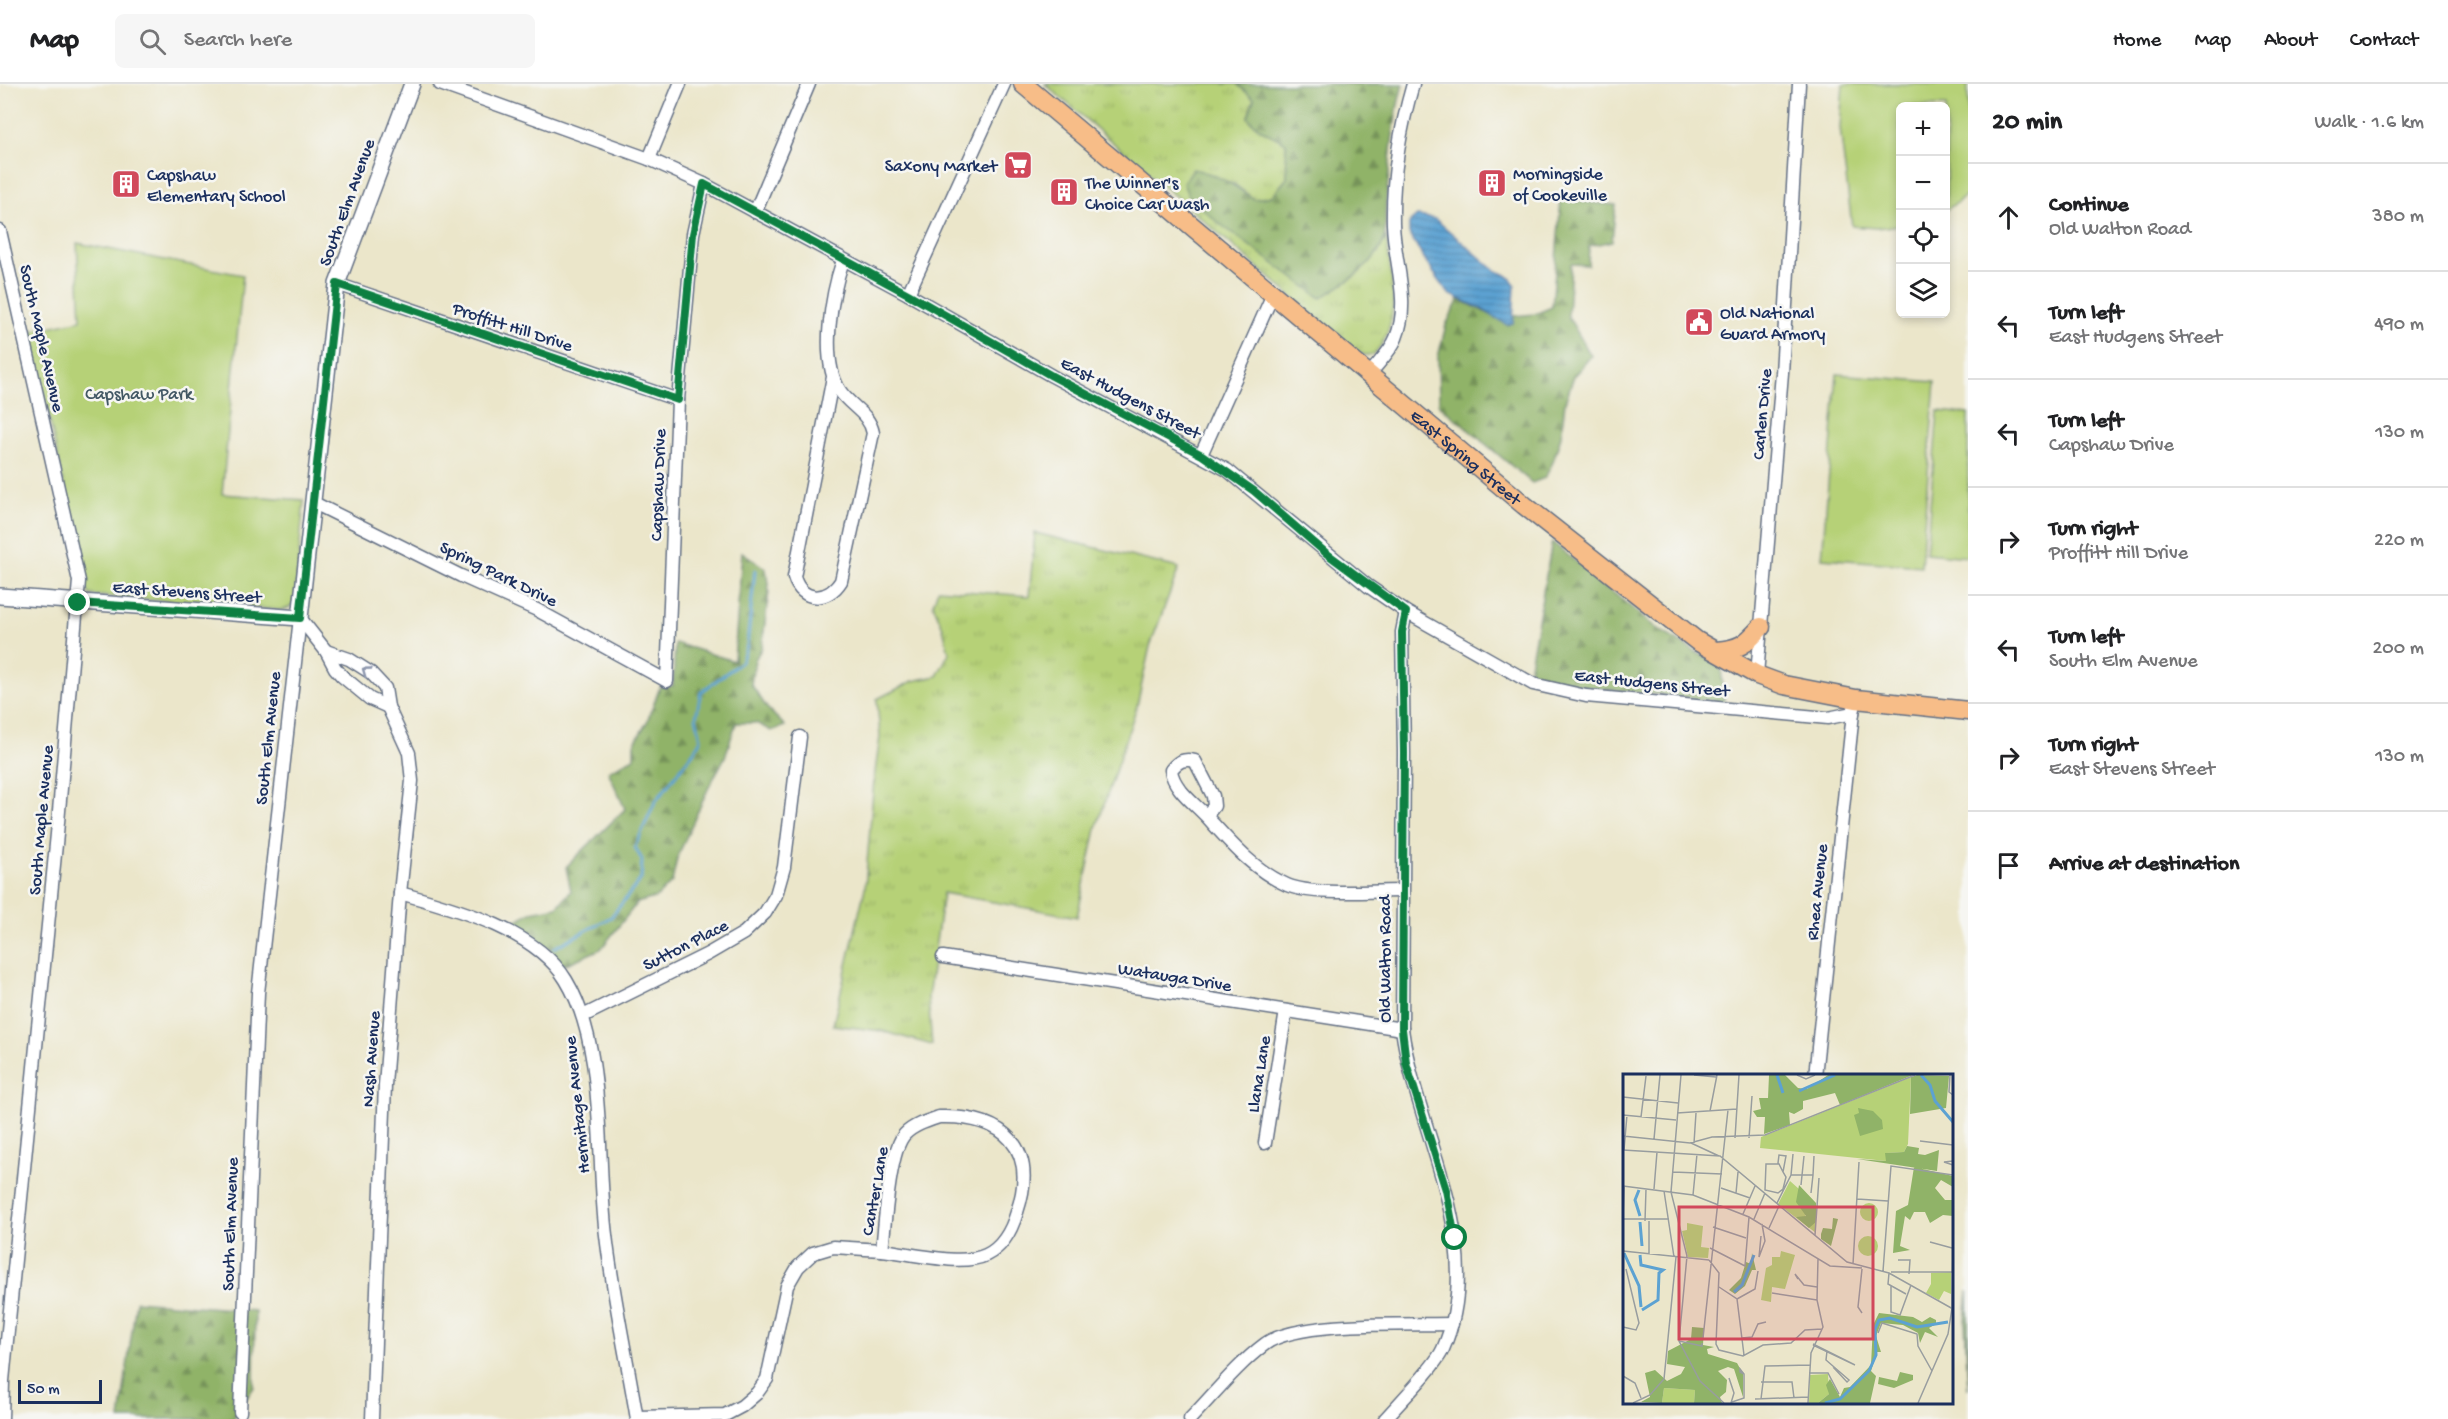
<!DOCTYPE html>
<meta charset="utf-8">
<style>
body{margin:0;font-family:"Gochi Hand",sans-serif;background:#f6f6f6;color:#202124}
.controls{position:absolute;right:18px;top:18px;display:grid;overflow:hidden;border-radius:9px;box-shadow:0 3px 9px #0003}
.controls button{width:54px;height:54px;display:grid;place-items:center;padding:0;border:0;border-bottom:2px solid #e0e0e0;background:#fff;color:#202124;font:30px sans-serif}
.scale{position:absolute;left:18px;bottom:15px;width:84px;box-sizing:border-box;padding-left:6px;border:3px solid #1b2f5e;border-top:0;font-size:16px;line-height:21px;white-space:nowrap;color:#1b2f5e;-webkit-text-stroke:4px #f6f6f2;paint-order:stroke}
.stop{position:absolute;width:18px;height:18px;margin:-14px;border:4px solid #0b8043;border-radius:50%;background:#fff}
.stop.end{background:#0b8043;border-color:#fff;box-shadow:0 2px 6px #0008}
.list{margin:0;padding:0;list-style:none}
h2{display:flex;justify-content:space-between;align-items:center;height:78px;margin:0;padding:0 24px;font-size:26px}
h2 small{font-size:20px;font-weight:400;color:#757577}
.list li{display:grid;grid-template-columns:39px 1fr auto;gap:18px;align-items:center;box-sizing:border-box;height:108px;padding:0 24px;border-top:2px solid #e0e0e0}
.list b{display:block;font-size:22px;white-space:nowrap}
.list p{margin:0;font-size:20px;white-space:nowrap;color:#757577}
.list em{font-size:20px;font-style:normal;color:#757577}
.icon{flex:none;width:33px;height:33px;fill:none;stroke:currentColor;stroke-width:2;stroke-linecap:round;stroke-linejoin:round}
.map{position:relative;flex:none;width:1968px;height:1335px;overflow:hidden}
header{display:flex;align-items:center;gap:36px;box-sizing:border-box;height:84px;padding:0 30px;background:#fff;border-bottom:2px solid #e0e0e0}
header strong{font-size:28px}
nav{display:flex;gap:33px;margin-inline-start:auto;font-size:21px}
.search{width:420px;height:54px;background:#f6f6f6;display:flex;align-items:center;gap:15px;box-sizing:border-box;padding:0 21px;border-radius:9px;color:#757577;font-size:22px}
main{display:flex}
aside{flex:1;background:#fff}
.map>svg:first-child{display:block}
.grass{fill:url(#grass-tufts);stroke:#68806a;stroke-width:1.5}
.forest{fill:url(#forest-firs);stroke:#567163;stroke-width:1.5}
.green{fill:#b6d177;stroke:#68806a;stroke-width:1.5}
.water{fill:url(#water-rules);stroke:#3c6898;stroke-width:1.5}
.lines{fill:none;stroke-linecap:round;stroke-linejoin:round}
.stream{stroke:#5ca2d2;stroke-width:3}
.minor-casing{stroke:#646f84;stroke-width:15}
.tertiary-casing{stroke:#646f84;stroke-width:18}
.primary-casing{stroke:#646f84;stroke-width:21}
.minor{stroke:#fff;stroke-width:12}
.tertiary{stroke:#fff;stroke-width:15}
.primary{stroke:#f7bd88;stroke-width:18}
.oneway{stroke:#8d97ae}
.route{stroke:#0b8043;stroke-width:8}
.labels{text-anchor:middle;stroke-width:5;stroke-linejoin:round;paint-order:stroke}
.poi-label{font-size:18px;fill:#1b2f5e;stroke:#f6f6f2;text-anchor:start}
.street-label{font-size:18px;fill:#1b2f5e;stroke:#f6f6f2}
.park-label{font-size:18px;fill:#425864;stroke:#f6f6f2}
.inset-river{fill:none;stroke:#5ca2d2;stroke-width:3}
.inset-road{fill:none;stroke:#989d9f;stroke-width:1.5}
.view{fill:#d1495b;fill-opacity:0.15;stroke:#d1495b;stroke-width:3}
.inset-edge{fill:none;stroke:#1b2f5e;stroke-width:3}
</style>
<header>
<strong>Map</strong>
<div class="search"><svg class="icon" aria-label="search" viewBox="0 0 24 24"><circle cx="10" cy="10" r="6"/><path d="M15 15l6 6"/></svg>Search here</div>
<nav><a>Home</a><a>Map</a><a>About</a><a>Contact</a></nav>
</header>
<main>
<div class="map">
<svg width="1968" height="1335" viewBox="0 0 1968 1335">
<defs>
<pattern id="grass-tufts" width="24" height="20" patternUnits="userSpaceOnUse" patternTransform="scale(1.5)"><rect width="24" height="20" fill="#b6d177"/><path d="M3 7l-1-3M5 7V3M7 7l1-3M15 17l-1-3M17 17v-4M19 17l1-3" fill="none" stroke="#9cb469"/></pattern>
<pattern id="forest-firs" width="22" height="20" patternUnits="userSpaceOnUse" patternTransform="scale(1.5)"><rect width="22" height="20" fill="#90b368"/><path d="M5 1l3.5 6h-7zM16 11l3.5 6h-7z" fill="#759259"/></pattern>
<pattern id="water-rules" width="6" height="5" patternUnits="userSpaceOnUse" patternTransform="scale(1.5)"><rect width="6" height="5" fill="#5ca2d2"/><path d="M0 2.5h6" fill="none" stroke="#4b84ae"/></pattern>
</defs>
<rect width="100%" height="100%" fill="#f6f6f2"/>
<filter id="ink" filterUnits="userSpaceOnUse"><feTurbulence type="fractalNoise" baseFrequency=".0167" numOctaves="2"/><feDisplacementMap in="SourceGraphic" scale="12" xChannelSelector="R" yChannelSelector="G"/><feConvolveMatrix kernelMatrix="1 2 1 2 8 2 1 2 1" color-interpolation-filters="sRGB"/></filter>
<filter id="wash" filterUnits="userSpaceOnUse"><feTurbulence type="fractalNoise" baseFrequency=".008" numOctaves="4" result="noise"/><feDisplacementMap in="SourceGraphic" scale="24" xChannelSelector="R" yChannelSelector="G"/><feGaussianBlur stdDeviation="1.35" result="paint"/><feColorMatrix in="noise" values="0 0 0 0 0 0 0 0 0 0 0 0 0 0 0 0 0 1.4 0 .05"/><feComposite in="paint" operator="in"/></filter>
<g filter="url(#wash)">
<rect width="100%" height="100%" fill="#ebe6ca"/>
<!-- grass -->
<g class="grass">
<path d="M1045,0H1237L1254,15L1248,33C1256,45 1273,51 1286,59L1287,94L1272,112L1254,115L1234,100L1183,99L1378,169L1386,153C1391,193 1404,239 1373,271H1365L1355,267Z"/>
<path d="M1035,449L1179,484L1150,562L1137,622L1096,745L1077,833L943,809L928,913L932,961L882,947L833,941L865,804L874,695L880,653L877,615L913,597L937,592L949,569L943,544L933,520L938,505L1029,512Z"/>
</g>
<!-- forest -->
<g class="forest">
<path d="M1237,0H1403C1392,39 1390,79 1386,119C1384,137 1389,152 1378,168C1364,189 1342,201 1321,214L1216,137L1188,111L1183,99L1193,85C1218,90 1234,101 1254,115L1272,112L1287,94L1286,59C1273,51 1256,46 1248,33L1254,15Z"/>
<path d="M1561,116L1616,121L1612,157L1589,162L1588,181L1571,180L1568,232L1591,272L1574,292L1565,318L1561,352L1553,378L1545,394L1532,399L1439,321L1438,273L1446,241L1459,215C1477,224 1493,233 1513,239L1514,232L1535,230L1552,223Z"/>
<path d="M1552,458L1656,544L1721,583L1724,618L1595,604L1543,595L1529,587Z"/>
<path d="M742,468L766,485L769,507L762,563L755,576L751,600L767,624L785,642L771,647L756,639H736L725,673L708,705L677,774L672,798L657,813L637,819L601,865L564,881L547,864L510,840L531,828L557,823L571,807L566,783L625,725L608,687L634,674V660L647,638L660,603L673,602L675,559L734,577Z"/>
<path d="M1968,1207V1305L1965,1237Z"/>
<path d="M136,1217L255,1227L254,1303L233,1335H120Z"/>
</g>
<!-- green -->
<g class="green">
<path d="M1843,0H1968V111L1946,126V22H1900V141L1876,144L1852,142L1840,44Z"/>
<path d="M77,159L243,191L222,410L304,416L295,514C293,523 289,525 280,526L90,511L87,506L30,247L81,236Z"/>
<path d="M1837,290L1935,298L1921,482L1822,474Z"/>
<path d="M1938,327L1968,330V473L1926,469Z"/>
</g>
<!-- water -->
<path class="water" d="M1417,132L1435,135L1496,187C1505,189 1512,193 1515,202L1513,239L1507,241L1480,224L1449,210L1426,178L1415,159L1409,149V139Z"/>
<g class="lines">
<!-- stream -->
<path class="stream" d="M554,864L611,833L623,818L641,795L642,776L635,763L655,718L695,666L701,655L696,633L701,608L741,578L747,562L755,486"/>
</g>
</g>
<g filter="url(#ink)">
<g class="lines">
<!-- minor casing -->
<g class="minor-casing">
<g id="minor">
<path d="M440,0L649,75L704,100L908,210L1052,292L1227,386L1368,502L1406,528L1533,600L1586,612L1828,634L1853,629L1856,615"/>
<path d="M649,75L680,0"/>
<path d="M755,128L809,0"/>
<path d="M0,147L79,497L57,750L3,1297L2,1335"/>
<path d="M337,200L678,316"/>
<path d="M908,210L1004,0"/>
<path d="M1369,291C1378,279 1391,267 1396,254C1411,217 1394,178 1393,140C1392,94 1400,45 1413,0"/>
<path d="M833,293L794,493C802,519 828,518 841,497L873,349C869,329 851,323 840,307C819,275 832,209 843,176"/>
<path d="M1201,371L1273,210"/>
<path d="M312,418L461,492L537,526L667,597L678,316L693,150L704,100"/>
<path d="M300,534L326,567L335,584L342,592L370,615L388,623"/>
<path d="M326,567L349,575L371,589L385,604L388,623L409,669L412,697L400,809L385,1001L372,1335"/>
<path d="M1757,591L1782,289L1799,0"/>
<path d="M1206,732L1214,722L1213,712L1195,677C1184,674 1178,677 1171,686C1173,704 1194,719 1206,732C1230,758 1253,786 1287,801C1313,812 1372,807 1402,807"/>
<path d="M400,809C453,824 535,845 566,896C607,963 596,1074 606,1151C613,1212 627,1274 637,1335"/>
<path d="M943,873L1402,945"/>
<path d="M583,932L708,870L744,849L765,829L776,811L784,783L800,653"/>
<path d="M1815,992L1853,629"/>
<path d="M939,1033C1003,1031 1039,1063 1017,1128C1012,1145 1003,1163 986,1171C961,1183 910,1169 882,1166C885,1141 889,1066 905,1050C914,1041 927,1037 939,1033Z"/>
<path d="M1265,1059L1286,927"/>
<path d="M240,1328L258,909L300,534"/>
<path d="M637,1333L725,1331L742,1322L757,1309L767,1295L787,1202L798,1183L813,1169L833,1163L882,1166"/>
<path d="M1190,1335C1214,1310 1237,1281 1265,1260C1298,1236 1408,1241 1452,1240"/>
<path d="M1385,1335C1400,1318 1435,1283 1443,1265C1489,1161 1416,1048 1402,945L1404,669L1402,548L1406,528"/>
</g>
</g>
<!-- tertiary casing -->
<g class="tertiary-casing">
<path id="tertiary" d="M0,512L300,534L337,200L412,0"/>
</g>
<!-- primary casing -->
<g class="primary-casing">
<g id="primary">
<path id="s1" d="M1023,0L1524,421L1697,557L1757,591L1784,601L1856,615L1968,627"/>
<path d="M1716,567C1740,565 1745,561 1761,543"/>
</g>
</g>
<!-- minor -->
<use href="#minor" class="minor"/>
<!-- tertiary -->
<use href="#tertiary" class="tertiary"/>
<!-- primary -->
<use href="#primary" class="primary"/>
</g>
<!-- one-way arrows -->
<defs><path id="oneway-chevron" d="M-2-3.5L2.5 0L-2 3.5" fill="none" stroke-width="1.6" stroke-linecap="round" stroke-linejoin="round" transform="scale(1.5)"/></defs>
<use class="oneway" href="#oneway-chevron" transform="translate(366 587) rotate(-144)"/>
</g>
<g class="lines" filter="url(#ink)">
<!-- route -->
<path class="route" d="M78,519L300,534L337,200L678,316L693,150L704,100L908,210L1052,292L1202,371L1254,407L1326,469L1406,528L1402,548L1404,669L1402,945L1406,979L1446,1106L1455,1154"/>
</g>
<!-- icons -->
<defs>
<g id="supermarket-square" transform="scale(1.5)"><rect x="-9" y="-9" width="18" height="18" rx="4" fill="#d1495b" stroke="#f6f6f2"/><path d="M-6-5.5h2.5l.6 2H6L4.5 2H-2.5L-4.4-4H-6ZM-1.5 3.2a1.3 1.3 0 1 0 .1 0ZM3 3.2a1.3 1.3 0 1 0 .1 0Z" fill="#fff"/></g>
<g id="building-square" transform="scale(1.5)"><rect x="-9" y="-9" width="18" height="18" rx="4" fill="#d1495b" stroke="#f6f6f2"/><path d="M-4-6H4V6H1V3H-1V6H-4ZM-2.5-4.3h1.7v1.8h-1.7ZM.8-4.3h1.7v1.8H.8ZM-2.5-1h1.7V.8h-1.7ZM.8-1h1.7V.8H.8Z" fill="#fff"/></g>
<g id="civic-square" transform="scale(1.5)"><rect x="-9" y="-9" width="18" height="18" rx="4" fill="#d1495b" stroke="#f6f6f2"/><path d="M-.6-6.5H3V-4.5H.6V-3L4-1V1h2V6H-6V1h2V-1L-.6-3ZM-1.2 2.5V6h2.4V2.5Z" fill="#fff"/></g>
</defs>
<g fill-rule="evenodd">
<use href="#supermarket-square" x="1018" y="81"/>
<use href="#building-square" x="1492" y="99"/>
<use href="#building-square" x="126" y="100"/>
<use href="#building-square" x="1064" y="108"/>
<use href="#civic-square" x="1699" y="238"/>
</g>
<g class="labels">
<!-- poi labels -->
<g class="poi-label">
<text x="997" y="87" text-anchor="end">Saxony Market</text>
<text x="1513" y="95">Morningside<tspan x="1513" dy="21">of Cookeville</tspan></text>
<text x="147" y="96">Capshaw<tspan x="147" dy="21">Elementary School</tspan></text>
<text x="1085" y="104">The Winner's<tspan x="1085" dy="21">Choice Car Wash</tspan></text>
<text x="1720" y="234">Old National<tspan x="1720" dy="21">Guard Armory</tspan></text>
</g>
<!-- street labels -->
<g class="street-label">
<text transform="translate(346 118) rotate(-70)" y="6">South Elm Avenue</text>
<text transform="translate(513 242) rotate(18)" y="6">Proffitt Hill Drive</text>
<text transform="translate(43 254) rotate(77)" y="6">South Maple Avenue</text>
<text transform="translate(1131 313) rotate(28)" y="6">East Hudgens Street</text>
<text transform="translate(1761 330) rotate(-85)" y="6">Carlen Drive</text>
<text dy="6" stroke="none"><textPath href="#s1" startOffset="579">East Spring Street</textPath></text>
<text transform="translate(657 401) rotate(-88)" y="6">Capshaw Drive</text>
<text transform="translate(499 489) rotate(26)" y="6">Spring Park Drive</text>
<text transform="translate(187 507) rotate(4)" y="6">East Stevens Street</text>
<text transform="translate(1652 598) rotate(6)" y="6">East Hudgens Street</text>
<text transform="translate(267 654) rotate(-84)" y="6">South Elm Avenue</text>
<text transform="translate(40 736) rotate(-85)" y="6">South Maple Avenue</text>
<text transform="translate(1816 808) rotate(-84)" y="6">Rhea Avenue</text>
<text transform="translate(685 860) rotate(-27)" y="6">Sutton Place</text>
<text transform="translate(1384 875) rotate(-90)" y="6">Old Walton Road</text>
<text transform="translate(1175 892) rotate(9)" y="6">Watauga Drive</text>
<text transform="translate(370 975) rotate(-86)" y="6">Nash Avenue</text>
<text transform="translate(1258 990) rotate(-81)" y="6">Llana Lane</text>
<text transform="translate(576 1021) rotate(-96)" y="6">Hermitage Avenue</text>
<text transform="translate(874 1107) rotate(-80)" y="6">Canter Lane</text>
<text transform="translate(229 1140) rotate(-88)" y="6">South Elm Avenue</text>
</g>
<!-- park labels -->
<g class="park-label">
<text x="139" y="315">Capshaw Park</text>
</g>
</g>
<!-- overview -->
<g transform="translate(1623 990)">
<rect width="330" height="330" fill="#ebe6ca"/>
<path d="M288,3L285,70L281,78L263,79V87L137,74L138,63ZM167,107L176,115L183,139L182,144L173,143L193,148V159L155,130ZM158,177L172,181L162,215L149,213L148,228L138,226L143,194L149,191V183H157ZM328,198V220L321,217L316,226L303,219L308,210V199ZM205,300L206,320L195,329H186L187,301ZM41,314L72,316L71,329H39Z" fill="#b6d177"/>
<path d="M146,1H162L175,14L184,15L205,1H290L217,31L212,19L180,27V35L171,40L166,38L167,51L141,60L142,43H134L130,37L138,35L136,24H145ZM294,1L326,2L323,34L287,40L288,3ZM235,34L250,37L259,46L260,55L237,62L231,41L236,39ZM284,72L296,74L295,80L302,81L316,76L314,97L234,85L263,87L262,79L281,78ZM291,93L330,102V113L318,106L312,114L322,126H330V142L320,141L307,149L302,138H291L287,146L282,142L277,172L287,176L270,179L273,137L285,131ZM176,111L193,129V148L186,154L173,143L183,142L173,128ZM210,144L215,145L208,172L198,165V160L200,154L209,155ZM129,179L133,196H129L122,212L112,220L106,216L118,204L123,188L128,190ZM256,239L290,243L299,248L307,243L313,246V250L306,254L315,263L302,258L297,269L295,259L280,251L258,249L253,262L258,278H254L248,297L253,302L247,329H195L206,320L203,311L207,305L217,323L221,314L227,313L248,291L250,251ZM69,253L81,254L80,271L91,273L84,275L85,280L114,289L120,300V323L111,295L105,293L95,297L104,306L103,318L97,323L99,329H71L72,316L41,314L39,329L18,328L27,323L22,299L32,296L44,307L58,300L62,293L44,290L45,277L68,265ZM277,298L290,301V306L271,314L255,310L256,303L274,307Z" fill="#90b368"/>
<path d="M237 138a9 9 0 1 1 18 0a9 9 0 1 1-18 0ZM64,149L80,152L78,173L86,174L85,184L65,183L59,157L64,156ZM235 172a10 10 0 1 1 20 0a10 10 0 1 1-20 0Z" fill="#b6d177"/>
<path class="inset-river" d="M154,1L160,19M298,1L307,11L312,27L330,48M176,17L212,1M16,116L12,126L17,142M17,148L19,172M1,179L16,212L18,233M17,181L18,191L40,196L36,199L35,226L19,236M111,218L119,211L131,181M202,329L217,325L246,297L253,281L252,255L256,246L267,244L294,253L325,248"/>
<path class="inset-road" d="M58,1L48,118L64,182L56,267L77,307L101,329M71,1L93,3M174,1L183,5L192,1M327,1L326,18L330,21M0,23L55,29M87,37L94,1M54,39L114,35M0,41L53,46M18,43L23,2M0,62L67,69L89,63L142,61L292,1M112,64L116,1M126,64L129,22M31,65L37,1M297,67L330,71M68,69L96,82M71,69L73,39M0,76L97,82L224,188L266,199L330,235M1,76L4,41M330,87L321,88L330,91M156,90H143L142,116L155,119L160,115L163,103L160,98L156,90L155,89L156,81L163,82L160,98M50,98L99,100M168,101H190L191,82M178,111L181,82M0,112L70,121L126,143L207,192L239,194M98,114L127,124M31,115L34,78M41,117L51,183M113,119L115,98M188,119L190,101M70,121L74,80M234,125L265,127M154,129L168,101L170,80M120,140L132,112M0,145H46M0,145L1,113M131,145L142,119M22,147L23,115M90,153L123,164M146,154L156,132M192,161L196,104M138,162L136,183L142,167L139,150M307,168L329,174M87,174L122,192L126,143M0,177L86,186M26,180V147M86,186L96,199L93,270L96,276L120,282L140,271L168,269L182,256L199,255M275,186H287L286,200M230,190L236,88M260,197L268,92L330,101M268,198H330M266,199L265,210L283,220M175,205L172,200L181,211L194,213M268,212V238L277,241L288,211M96,213L114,225L121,281M149,219L194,226M114,225L132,215L135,197M329,234L330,169M239,239L235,233L239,195M0,253L13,256L16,249L3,195M255,259L259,249L294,260L295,272L309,297M80,264L105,36M119,264L129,263L135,250L143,248M56,267L79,272V269M190,271L232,291L190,270M204,277L203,286L226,306L224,308L210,293M186,299H205L216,320M0,302L12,309L18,324M106,304L111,319L108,329M138,308H169L171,324M132,325L185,323M138,325L142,292L187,291M109,328L121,324V300L117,295V298L121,300M10,329L27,321L41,305L53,183M185,329L188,279L200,253L194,226L195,185M295,329L325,260L329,234"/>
<path class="view" d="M56,133H250V265H56Z"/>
<rect width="330" height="330" class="inset-edge"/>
</g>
</svg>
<div class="controls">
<button>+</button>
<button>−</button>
<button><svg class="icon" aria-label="locate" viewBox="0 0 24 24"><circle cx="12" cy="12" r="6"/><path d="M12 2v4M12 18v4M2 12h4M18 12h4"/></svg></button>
<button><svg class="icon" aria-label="layers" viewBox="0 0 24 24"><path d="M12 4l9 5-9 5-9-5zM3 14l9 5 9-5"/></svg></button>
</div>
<div class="scale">50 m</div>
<div class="stop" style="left:1455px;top:1154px"></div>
<div class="stop end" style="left:78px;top:519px"></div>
</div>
<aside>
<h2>20 min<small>Walk · 1.6 km</small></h2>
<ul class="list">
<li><svg class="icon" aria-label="ahead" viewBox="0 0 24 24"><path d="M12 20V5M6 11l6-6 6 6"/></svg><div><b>Continue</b><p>Old Walton Road</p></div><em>380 m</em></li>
<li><svg class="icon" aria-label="left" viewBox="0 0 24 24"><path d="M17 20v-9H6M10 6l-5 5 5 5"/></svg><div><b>Turn left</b><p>East Hudgens Street</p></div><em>490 m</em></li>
<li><svg class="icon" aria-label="left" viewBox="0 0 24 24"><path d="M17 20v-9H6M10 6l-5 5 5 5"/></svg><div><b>Turn left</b><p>Capshaw Drive</p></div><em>130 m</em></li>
<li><svg class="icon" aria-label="right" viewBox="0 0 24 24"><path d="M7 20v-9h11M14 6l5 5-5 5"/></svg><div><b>Turn right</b><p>Proffitt Hill Drive</p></div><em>220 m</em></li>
<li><svg class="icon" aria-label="left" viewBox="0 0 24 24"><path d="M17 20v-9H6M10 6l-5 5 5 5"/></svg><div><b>Turn left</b><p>South Elm Avenue</p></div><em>200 m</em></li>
<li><svg class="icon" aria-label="right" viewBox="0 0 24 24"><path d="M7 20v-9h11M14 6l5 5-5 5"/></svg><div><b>Turn right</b><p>East Stevens Street</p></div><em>130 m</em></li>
<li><svg class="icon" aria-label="arrive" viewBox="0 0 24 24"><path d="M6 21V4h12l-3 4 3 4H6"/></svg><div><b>Arrive at destination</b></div></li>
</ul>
</aside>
</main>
